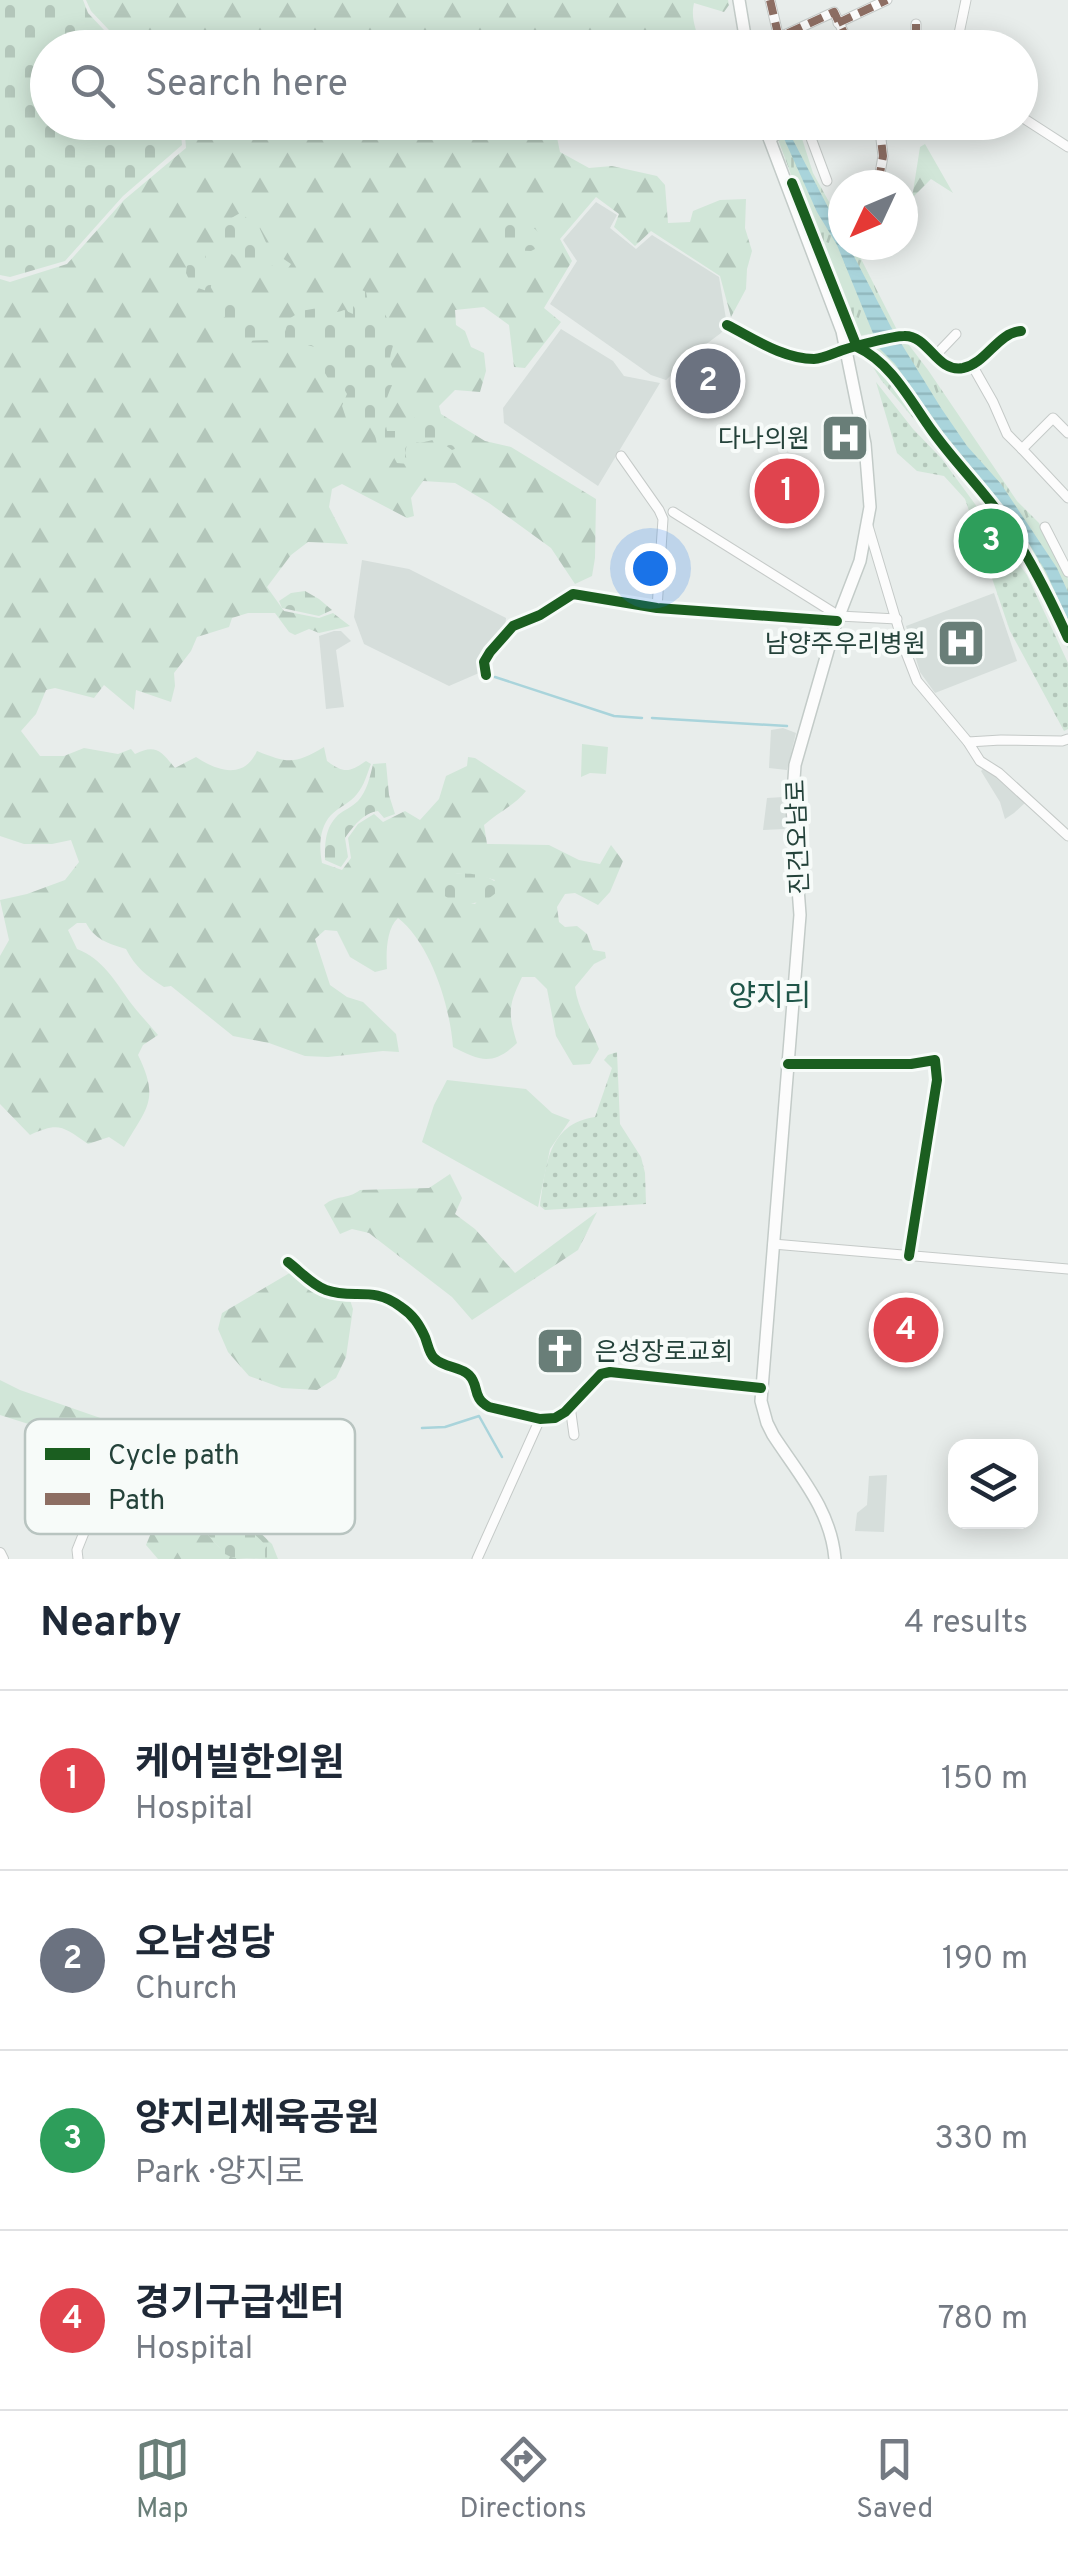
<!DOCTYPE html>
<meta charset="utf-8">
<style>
body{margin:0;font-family:Overpass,"Noto Sans KR",sans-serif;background:#f6f6f7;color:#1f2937}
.controls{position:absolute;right:30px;bottom:30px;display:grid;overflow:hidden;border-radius:20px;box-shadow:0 5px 25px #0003}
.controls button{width:90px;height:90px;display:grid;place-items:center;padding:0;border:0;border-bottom:2px solid #e0e1e3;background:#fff;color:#1f2937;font:50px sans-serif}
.compass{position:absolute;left:828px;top:170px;width:90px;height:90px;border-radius:50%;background:#fff;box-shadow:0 5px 25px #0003;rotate:226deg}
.you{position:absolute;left:650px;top:568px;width:35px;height:35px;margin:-25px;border:8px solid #fff;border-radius:50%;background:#1a73e8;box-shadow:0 0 0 15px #1a73e833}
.badge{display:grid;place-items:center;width:65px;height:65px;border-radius:50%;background:#697e78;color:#fff;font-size:32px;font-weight:700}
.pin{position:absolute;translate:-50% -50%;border:5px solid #fff;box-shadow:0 2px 10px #0006}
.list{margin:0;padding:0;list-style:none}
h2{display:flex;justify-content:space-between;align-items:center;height:130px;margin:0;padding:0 40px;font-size:42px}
h2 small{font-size:32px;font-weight:400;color:#747a83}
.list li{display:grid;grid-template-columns:65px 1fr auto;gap:30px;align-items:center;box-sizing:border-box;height:180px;padding:0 40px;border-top:2px solid #e0e1e3}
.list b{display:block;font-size:38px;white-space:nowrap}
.list p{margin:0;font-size:32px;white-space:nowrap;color:#747a83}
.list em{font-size:32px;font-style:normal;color:#747a83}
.icon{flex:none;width:55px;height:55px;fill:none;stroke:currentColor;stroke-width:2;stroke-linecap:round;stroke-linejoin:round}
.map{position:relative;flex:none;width:1068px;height:1559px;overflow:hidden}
.search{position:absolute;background:#fff;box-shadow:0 5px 25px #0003;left:30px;right:30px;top:30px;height:110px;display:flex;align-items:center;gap:25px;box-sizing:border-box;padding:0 35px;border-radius:55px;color:#747a83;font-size:38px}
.sheet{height:850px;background:#fff}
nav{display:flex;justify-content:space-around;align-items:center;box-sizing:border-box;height:140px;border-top:2px solid #e0e1e3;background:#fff;font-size:28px;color:#747a83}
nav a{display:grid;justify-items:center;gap:5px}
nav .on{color:#697e78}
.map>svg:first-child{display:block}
.built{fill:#d6dedb}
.grass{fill:url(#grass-tufts)}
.forest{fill:url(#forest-firs);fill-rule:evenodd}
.cemetery{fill:url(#cemetery-stones)}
.park{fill:url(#park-dots)}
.pitch{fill:#d1e6d8}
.water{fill:url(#water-rules)}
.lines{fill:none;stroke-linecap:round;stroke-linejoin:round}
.stream{stroke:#a9d4db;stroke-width:2.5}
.minor-casing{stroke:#c5cac8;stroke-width:11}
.tertiary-casing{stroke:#c5cac8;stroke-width:12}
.secondary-casing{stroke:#c3cbc8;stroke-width:14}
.minor{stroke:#fcfcfc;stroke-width:9}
.tertiary{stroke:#fcfcfc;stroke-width:10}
.secondary{stroke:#fcfcfc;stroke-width:11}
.quiet{stroke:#8d6e63;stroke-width:8;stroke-dasharray:15 8;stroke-linecap:butt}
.cycleway-casing{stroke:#f7fbf9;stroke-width:16}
.cycleway{stroke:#1b5e20;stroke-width:10}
.labels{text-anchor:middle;stroke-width:8;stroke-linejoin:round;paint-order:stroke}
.poi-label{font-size:25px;fill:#24423a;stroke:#f7fbf9;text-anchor:end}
.street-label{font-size:25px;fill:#24423a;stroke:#f7fbf9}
.quarter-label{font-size:30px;fill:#1f5548;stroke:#f7fbf9}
.key{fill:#f7fbf9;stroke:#b8c4c0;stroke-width:2.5}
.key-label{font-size:28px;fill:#24423a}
</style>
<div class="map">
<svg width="1068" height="1559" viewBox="0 0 1068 1559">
<defs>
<pattern id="grass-tufts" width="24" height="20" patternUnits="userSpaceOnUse" patternTransform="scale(2.5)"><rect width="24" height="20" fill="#d1e6d8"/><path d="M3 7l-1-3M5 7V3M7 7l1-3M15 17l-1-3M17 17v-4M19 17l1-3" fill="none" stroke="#b3c6ba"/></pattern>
<pattern id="forest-firs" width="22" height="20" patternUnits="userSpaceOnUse" patternTransform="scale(2.5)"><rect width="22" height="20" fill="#d1e6d8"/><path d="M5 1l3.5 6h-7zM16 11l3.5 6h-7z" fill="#b3c6ba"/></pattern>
<pattern id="cemetery-stones" width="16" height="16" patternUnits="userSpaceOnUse" patternTransform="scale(2.5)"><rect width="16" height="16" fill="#d1e6d8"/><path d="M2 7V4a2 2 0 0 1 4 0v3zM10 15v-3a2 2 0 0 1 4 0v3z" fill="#b3c6ba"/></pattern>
<pattern id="park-dots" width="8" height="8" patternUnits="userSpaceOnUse" patternTransform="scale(2.5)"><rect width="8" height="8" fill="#d1e6d8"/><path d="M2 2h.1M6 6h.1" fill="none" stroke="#b3c6ba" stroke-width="1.8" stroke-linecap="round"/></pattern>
<pattern id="water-rules" width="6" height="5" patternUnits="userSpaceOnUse" patternTransform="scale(2.5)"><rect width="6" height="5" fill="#a9d4db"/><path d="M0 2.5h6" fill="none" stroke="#91b7bd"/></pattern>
</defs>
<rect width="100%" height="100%" fill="#e8edeb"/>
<!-- built -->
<g class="built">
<path d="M596,202L617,215L610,228L636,249L652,235L719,277L727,325L721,333L693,354L666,380L651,375L550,304L577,261L563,240Z"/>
<path d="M561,329L613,361L624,376L660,383L598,486L504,423L503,408Z"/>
<path d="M362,560L409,569L506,618L505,627L484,648L477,660L479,673L449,686L364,644L354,617Z"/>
<path d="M994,593L1017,661L935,693L920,672L906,626Z"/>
<path d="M334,631H341L351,641L336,650L344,707L326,709L319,636Z"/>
<path d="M783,728L796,733L787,770L769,768L771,730Z"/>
<path d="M984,768L1000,778L1026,802L1014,813L1005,819L1000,802L981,771Z"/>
<path d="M784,797L787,827L784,829L763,830L767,798Z"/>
<path d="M887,1475L884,1532L855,1531L857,1513L867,1505L869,1476Z"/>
</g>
<!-- grass -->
<path class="grass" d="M772,123H797L813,173L843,227V245H854L896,328L928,370L1017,501L1039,523L1068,579V649L1029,568L956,469L881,380L868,359L878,354L869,334L859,336L800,199Z"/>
<!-- forest -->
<g class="forest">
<path d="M86,0H728L729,5L724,12L694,3C690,22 698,29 699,47L126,48L91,11Z"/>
<path d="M184,123H554L560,152L589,168L612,166L657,176L665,185L668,223L690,222L693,211L720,200L746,199L745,228L752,251L747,269L746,289L731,317L720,276L651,231L635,246L614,227L619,214L596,197L560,239L572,261L544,308L561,322L525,368L514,367L509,325L484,307L455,310L456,325L465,331L471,347L484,353L486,371L480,392L455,390L439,406L441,414L485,441L511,447L596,499L595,558L592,576L575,584L551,548L489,503L455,483L423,481L411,498L414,516L407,518L342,484L332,489L329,507L348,544L308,542L291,555L267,587L284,611L319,618L333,613L350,626L319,633L309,629L295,635L289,632L275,613H248L232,618L229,627L197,637L191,651L174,673L175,686L171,702L136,690L134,710L104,685L94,698L55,688L46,690L36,714L21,731L40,756H64L84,748L118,754L131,749L135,754C156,743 162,752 175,768L196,757C217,771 244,780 257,751C289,764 295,764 324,747L327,761C344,774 350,772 366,761L371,764C367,774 364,786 357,794C350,803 339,807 331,815C319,828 319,847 322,863L342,870L351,858L348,838L358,824L374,814L383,822L405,811L420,820L439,799L446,776L467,766L468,757L475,758L526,791C515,805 497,813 484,825L487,844L549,845L579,860L600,864L611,845L623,861L610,892L598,905L575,893L565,894L557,907L559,922L565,927L577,926L587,934L593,950L605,952L606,958L594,964L575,987C578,1010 591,1028 599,1049L590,1064L573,1065L556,1036L547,989L535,977H522C508,1006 508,1013 517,1043C493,1066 480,1061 453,1047C450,1006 431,944 398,918C386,929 386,954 387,969L375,972L350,957L337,931L325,930L315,939L330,985L347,997L363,1002L396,1034L399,1052L383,1051L328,1057L305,1056L269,1043L233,1036L171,986L164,987C147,976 135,967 126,949C109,944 94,939 86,923H77L68,930L77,949C103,959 115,981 130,1002C139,1014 149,1024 158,1035L143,1045L138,1055C160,1100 147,1107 124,1147L109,1137L88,1144C62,1126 59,1122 30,1135L0,1104V956L9,940L0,900L27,894L65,880L79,862L71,840L52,844H24L0,836V279L10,282L67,264L124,200L186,148ZM455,873L481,876L495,880L475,904L467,902Z"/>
<path d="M925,144L953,193L931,179L912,198L920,147Z"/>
<path d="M582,744L608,747L606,774L590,773L581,777Z"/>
<path d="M450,1174L462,1198L455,1214L475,1229L515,1273L597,1212L578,1250L472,1320L452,1297L369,1233L352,1229L340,1234L324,1205C338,1194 347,1200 360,1190L429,1188Z"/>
<path d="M293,1271C303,1295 328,1298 350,1300L353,1309L346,1357L336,1378L317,1390L282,1388L249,1376L228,1352L218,1329L222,1313Z"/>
<path d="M0,1380L20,1390L109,1421L177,1454L272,1544L278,1559H267V1547L206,1533C222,1549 223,1557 247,1559H158L146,1545L164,1502L157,1483L38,1427L0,1415Z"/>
</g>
<!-- cemetery -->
<g class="cemetery">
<path d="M0,0H83L88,13L120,47L48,48V122L180,123L182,145L123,196L65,261L10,277L0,275Z"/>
<path d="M240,213L259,227L269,249L291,264L286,271L264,262L242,263L224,247L216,227Z"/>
<path d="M508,221H516L527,229H535L545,238V244L531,251L508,250L497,241L498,233Z"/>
<path d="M204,253L213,274L210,292L192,286L186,273L188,257Z"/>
<path d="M360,289L366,292L369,307L381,308C386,316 391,324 393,333C397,351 382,356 397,375C386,398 382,405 387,431H399L404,420L428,415L444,421L447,429L454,424L463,430L465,445L452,450L437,439L420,443L408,440L405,453L408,464L397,463L391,452L377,444L372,421H347L342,406L347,394L340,382L329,380L322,368L334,355C318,346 301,344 283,338L289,319L301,311L318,308C328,314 333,314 344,310L353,314V298Z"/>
<path d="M223,298C244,307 273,310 270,340L239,341L222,313Z"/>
<path d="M305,591L319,599L332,610L319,616L282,608L279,601L291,593Z"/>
<path d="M386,763L389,795L395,814L384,818L378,811C363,813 353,827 345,838L348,857L341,867L325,860C325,842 325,828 338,815C344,810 352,807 358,801C367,791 370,777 373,764Z"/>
<path d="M455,873C471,874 490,873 500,887C487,910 447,908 435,885L440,877Z"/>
<path d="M201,1514C228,1519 250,1526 267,1547V1559L233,1558L225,1554L206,1533L196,1535L184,1526L191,1518Z"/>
</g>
<!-- park -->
<g class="park">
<path d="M876,382L913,429L942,459L1027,575L1068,663V729L1064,731L1010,631L965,499L944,476L917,471L897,453Z"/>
<path d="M617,1052L620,1124L641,1157L645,1173L646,1204L545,1210L540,1206C546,1167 547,1124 595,1117L612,1068L604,1060L608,1055Z"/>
</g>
<!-- pitch -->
<path class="pitch" d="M447,1080L526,1089L552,1113L570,1120L550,1149L538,1207L422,1142L434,1105Z"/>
<!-- water -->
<path class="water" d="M777,123H788L793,140L843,236V245H848L891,327L941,408L967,446L1001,484L1057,568L1068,592V621L1046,572L1016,522L943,432L895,364L879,348L837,245L817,212Z"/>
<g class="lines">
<!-- stream -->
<g class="stream">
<path d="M495,677L614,716L642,718"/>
<path d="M652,718L787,726"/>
<path d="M422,1428L445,1427L479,1416L502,1457"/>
</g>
<!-- minor casing -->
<g class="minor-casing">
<g id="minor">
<path d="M770,0L778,34L782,36L834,12L851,48"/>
<path d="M838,23L887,0"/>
<path d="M916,24V48"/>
<path d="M794,31L802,48"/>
<path d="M956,48L966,0"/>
<path d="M1020,116L1068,147"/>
<path d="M805,122L827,181"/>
<path d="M879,122L883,156L879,179L881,185"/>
<path d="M769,140L799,122"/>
<path d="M727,325C753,338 783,359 814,359C823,359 834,353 843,350C855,346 893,336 904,336C929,335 936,373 963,368C987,363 997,333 1021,331"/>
<path d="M935,356L956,334"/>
<path d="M972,365L993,402L1007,434L1022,449"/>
<path d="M1068,433L1053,418L1022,449L1068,498"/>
<path d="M621,456L659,510L663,519L657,608"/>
<path d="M673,512L839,616L897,619"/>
<path d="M868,526L905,650L917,681L968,742L980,761L999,773L1068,836"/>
<path d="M1045,527L1068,572"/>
<path d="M486,675L484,662L490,652L513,626L540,615L573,594L657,608L837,621"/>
<path d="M968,742L1001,740L1062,741L1068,739"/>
<path d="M788,1064H911L935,1060L937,1080L909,1256"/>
<path d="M773,1244L1068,1269"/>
<path d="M288,1262C300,1271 312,1285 326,1290C353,1300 373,1285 401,1307C413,1315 419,1324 425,1337C428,1345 429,1353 434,1358C444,1368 460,1366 469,1375C480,1386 471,1397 489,1407L540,1419L555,1418L565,1412L601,1374L610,1372L761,1388"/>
<path d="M570,1406L574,1435"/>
<path d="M78,1559L77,1550L87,1525"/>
<path d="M477,1559L540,1419"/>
</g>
</g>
<!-- tertiary casing -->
<g class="tertiary-casing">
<path id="tertiary" d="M0,1553L3,1559"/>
</g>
<!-- secondary casing -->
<g class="secondary-casing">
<g id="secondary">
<path d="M739,0L747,48"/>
<path d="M763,122L842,331L865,444L870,507L860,561L835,626L795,765L792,807L800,915L761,1401L767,1423L773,1435C799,1475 831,1510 835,1559"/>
</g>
</g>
<!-- minor -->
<use href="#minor" class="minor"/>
<!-- tertiary -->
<use href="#tertiary" class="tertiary"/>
<!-- secondary -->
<use href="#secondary" class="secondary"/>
<!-- quiet -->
<g class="quiet">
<path d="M770,0L778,34L782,36L834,12L851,48"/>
<path d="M838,23L887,0"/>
<path d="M916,24V48"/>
<path d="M879,122L883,156L879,179L881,185"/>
</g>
<!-- cycleway casing -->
<g class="cycleway-casing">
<g id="cycleway">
<path d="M792,183L857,347C892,363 911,402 933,432C954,461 980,487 1001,516C1028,554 1049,596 1068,638"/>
<path d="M727,325C753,338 783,359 814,359C823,359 834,353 843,350C855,346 893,336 904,336C929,335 936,373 963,368C987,363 997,333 1021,331"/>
<path d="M486,675L484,662L490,652L513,626L540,615L573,594L657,608L837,621"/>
<path d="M788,1064H911L935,1060L937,1080L909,1256"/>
<path d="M288,1262C300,1271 312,1285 326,1290C353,1300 373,1285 401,1307C413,1315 419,1324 425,1337C428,1345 429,1353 434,1358C444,1368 460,1366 469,1375C480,1386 471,1397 489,1407L540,1419L555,1418L565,1412L601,1374L610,1372L761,1388"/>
</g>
</g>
<!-- cycleway -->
<use href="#cycleway" class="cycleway"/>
</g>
<!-- icons -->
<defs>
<g id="hospital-square" transform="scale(2.5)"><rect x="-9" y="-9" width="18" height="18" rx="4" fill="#697e78" stroke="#f7fbf9"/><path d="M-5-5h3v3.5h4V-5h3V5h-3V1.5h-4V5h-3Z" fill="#fff"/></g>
<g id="church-square" transform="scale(2.5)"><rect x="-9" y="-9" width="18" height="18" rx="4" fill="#697e78" stroke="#f7fbf9"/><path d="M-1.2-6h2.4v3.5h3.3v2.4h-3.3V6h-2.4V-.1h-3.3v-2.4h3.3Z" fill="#fff"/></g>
</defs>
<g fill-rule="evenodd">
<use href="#hospital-square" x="845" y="438"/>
<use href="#hospital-square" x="961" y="643"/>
<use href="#church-square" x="560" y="1351"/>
</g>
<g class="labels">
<!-- poi labels -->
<g class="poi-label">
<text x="810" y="447">다나의원</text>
<text x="926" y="652">남양주우리병원</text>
<text x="595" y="1360" text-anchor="start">은성장로교회</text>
</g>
<!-- street labels -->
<g class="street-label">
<text transform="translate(797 837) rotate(-92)" y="9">진건오남로</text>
</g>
<!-- quarter labels -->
<g class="quarter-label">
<text x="770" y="1006">양지리</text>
</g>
</g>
<!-- legend -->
<rect x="25" y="1419" width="330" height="115" rx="15" class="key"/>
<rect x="45" y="1448" width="45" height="12" fill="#1b5e20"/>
<rect x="45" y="1493" width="45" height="12" fill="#8d6e63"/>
<g class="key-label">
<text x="108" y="1464">Cycle path</text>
<text x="108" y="1509">Path</text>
</g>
</svg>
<div class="controls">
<button><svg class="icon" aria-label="layers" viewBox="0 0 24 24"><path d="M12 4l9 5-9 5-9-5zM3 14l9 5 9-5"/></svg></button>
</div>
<svg class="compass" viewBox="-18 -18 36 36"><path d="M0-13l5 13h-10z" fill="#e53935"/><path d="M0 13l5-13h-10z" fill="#747a83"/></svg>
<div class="you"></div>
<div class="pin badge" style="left:787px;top:491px;background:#e0444e">1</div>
<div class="pin badge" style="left:708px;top:381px;background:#6b7280">2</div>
<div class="pin badge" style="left:991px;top:541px;background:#2e9e5b">3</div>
<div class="pin badge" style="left:906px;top:1330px;background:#e0444e">4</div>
<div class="search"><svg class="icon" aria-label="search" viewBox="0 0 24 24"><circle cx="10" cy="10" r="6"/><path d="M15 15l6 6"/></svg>Search here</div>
</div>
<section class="sheet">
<h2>Nearby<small>4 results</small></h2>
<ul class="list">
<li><span class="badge" style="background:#e0444e">1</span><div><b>케어빌한의원</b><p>Hospital</p></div><em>150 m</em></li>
<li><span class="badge" style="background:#6b7280">2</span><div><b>오남성당</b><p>Church</p></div><em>190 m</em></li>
<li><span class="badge" style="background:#2e9e5b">3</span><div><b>양지리체육공원</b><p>Park · 양지로</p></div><em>330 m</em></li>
<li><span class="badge" style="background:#e0444e">4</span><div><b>경기구급센터</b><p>Hospital</p></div><em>780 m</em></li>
</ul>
</section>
<nav>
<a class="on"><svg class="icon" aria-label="map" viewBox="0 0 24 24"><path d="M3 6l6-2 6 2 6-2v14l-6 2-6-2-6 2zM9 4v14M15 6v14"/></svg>Map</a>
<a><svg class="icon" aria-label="directions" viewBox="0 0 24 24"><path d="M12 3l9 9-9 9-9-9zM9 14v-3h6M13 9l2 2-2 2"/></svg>Directions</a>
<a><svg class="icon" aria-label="saved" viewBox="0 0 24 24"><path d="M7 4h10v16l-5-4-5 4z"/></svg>Saved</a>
</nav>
